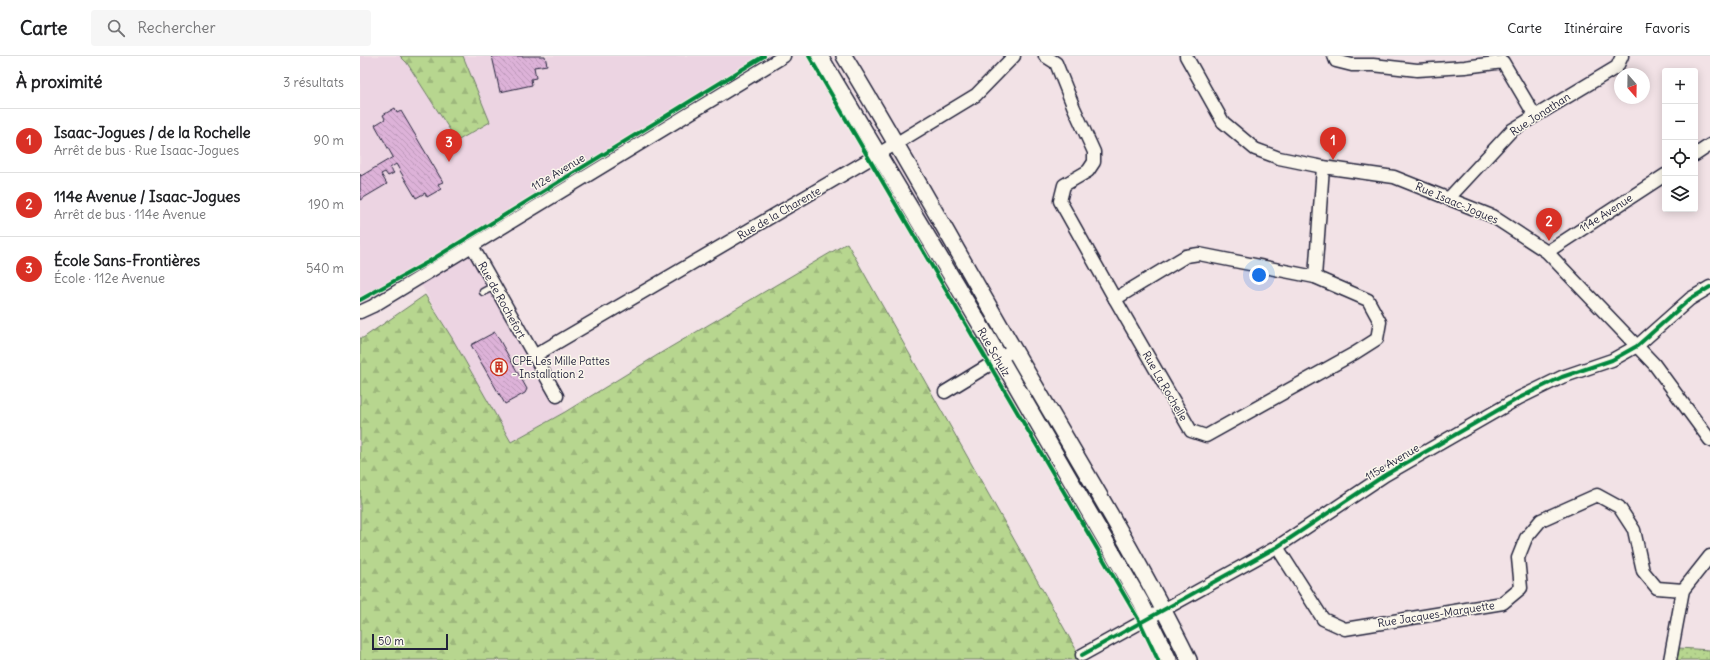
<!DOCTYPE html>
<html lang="fr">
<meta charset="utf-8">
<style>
body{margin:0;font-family:Delius,sans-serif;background:#f6f6f6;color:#202124}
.controls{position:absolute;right:12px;top:12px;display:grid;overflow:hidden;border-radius:4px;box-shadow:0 2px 10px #0003}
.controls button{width:36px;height:36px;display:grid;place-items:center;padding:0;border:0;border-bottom:1px solid #e0e0e0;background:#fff;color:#202124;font:20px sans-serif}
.compass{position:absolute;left:1254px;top:12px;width:36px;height:36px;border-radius:50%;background:#fff;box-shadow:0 2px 10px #0003;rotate:160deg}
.scale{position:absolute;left:12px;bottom:10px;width:76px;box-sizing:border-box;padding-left:4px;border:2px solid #22223b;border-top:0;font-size:11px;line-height:14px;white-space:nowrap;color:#22223b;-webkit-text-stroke:3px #fbf7ec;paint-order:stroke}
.you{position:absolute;left:899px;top:219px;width:14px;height:14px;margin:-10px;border:3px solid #fff;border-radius:50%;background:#1a73e8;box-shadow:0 0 0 6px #1a73e833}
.badge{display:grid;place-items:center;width:26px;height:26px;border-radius:50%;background:#d93025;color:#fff;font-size:13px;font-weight:700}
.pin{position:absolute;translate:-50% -33px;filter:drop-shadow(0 1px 2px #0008)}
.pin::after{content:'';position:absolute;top:21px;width:14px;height:12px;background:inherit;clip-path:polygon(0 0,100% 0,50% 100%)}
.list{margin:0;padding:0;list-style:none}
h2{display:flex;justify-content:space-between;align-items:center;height:52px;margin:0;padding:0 16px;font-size:17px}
h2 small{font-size:13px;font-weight:400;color:#757577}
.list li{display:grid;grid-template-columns:26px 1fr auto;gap:12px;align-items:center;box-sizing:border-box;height:64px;padding:0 16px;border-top:1px solid #e0e0e0}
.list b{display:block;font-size:15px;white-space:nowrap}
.list p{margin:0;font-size:13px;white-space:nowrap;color:#757577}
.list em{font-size:13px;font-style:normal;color:#757577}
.icon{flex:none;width:22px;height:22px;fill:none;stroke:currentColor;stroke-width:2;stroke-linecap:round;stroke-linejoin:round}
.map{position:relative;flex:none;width:1350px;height:604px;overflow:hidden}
header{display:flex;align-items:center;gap:24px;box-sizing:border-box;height:56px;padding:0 20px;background:#fff;border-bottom:1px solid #e0e0e0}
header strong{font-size:19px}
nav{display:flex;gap:22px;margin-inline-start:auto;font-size:14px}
.search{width:280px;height:36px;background:#f6f6f6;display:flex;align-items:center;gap:10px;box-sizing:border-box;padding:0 14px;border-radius:4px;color:#757577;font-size:15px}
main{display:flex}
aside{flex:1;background:#fff}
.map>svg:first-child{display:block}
.built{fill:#ecd4e2}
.grass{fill:url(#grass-dots);stroke:#6c7c65}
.forest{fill:url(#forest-firs);stroke:#6c7c65}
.building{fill:url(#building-back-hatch);stroke:#22223b}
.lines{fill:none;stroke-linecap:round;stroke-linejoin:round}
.service-casing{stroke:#22223b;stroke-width:9}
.minor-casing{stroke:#22223b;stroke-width:15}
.tertiary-casing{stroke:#22223b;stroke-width:18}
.service{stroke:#fbf7ec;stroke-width:6}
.minor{stroke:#fbf7ec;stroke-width:12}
.tertiary{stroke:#fbf7ec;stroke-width:15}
.cycleway-casing{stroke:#fbf7ec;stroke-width:6}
.cycleway{stroke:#00873e;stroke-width:4}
.labels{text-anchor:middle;stroke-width:3;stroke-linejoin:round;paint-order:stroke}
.street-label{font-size:11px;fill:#22223b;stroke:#fbf7ec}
.poi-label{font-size:11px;fill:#22223b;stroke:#fbf7ec;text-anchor:start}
</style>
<header>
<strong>Carte</strong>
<div class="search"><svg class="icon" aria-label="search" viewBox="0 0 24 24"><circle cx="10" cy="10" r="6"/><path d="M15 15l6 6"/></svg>Rechercher</div>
<nav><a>Carte</a><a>Itinéraire</a><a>Favoris</a></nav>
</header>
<main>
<aside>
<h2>À proximité<small>3 résultats</small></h2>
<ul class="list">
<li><span class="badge">1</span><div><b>Isaac-Jogues / de la Rochelle</b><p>Arrêt de bus · Rue Isaac-Jogues</p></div><em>90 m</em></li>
<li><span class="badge">2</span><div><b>114e Avenue / Isaac-Jogues</b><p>Arrêt de bus · 114e Avenue</p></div><em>190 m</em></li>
<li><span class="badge">3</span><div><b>École Sans-Frontières</b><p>École · 112e Avenue</p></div><em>540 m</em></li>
</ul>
</aside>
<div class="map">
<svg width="1350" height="604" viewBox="0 0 1350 604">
<defs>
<pattern id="grass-dots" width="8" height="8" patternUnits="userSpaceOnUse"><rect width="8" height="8" fill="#b7d68f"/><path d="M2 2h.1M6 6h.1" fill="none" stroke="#9db77c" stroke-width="1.8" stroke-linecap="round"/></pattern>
<pattern id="forest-firs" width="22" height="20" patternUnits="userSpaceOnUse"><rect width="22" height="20" fill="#b7d68f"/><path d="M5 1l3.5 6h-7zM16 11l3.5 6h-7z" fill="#9db77c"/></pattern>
<pattern id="building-back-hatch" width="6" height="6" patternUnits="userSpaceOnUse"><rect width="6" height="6" fill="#ddb2d8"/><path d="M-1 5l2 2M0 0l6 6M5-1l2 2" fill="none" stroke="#bd99ba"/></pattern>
</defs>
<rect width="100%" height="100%" fill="#f2e2e6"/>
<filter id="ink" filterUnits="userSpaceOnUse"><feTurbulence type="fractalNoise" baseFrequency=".025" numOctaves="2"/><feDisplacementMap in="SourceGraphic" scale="8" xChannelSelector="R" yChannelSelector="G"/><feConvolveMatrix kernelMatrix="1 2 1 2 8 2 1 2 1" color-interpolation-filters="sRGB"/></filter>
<g filter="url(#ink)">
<!-- built -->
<g class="built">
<path d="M0,0H40L47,7L97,85L130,66L103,0H414L202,126L111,188L0,252Z"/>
<path d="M112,190L205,356L151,386L58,223Z"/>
</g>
<!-- grass -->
<path class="grass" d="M1319,592L1350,594V604H1317Z"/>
<!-- forest -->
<g class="forest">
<path d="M40,0H103L130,66L97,85L47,7Z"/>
<path d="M487,187L722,604H0V282H3L65,239L92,282L151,386L205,356L304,295Z"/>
</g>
<!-- building -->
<g class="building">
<path d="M132,0H185L187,9L174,11L176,22L171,23L172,29L140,36Z"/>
<path d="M35,52L37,57L41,55L83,126L78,128L81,133L67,141L65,137L56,142L36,108L30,112L34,117L28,120L25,116L21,118L27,128L0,144V118L1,120L33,101L15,69L25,63L23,59Z"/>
<path d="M135,276L167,333L165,337L145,348L111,289Z"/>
</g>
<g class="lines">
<!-- service casing -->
<g class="service-casing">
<path id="service" d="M123,236L134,230"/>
</g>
<!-- minor casing -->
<g class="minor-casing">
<g id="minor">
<path d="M685,0L696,7L714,52L734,96V106L728,115L704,129L700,145L755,243"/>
<path d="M826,0L863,66L895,93L919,102L963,111L1034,121L1132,160L1187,196L1294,308L1350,384"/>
<path d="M974,0L976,5L992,9H1013L1057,14L1105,11L1143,6L1175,60"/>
<path d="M1335,99L1350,89"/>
<path d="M1088,143L1152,74L1257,11L1262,0"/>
<path d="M112,190L197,340"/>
<path d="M1187,196L1305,119"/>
<path d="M839,198L955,221L1008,244L1020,266L1017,283L995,297L846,380L831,375L755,243L826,200Z"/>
<path d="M955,221L963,111"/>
<path d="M0,256L13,250L424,0"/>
<path d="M174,300L537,87L616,39L654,0"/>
<path d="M585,336L647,298"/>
<path d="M917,491L963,563L985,573L1143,547L1161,532L1158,502L1166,482L1181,464L1237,439L1259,451L1274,474L1283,515L1297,532L1323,534"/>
<path d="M722,599L917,491L1025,419L1159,342L1202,321L1252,304L1277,290L1330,243L1350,231"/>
<path d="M1310,604L1323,534L1350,500"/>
</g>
</g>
<!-- tertiary casing -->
<g class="tertiary-casing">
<g id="tertiary">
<path d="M460,0L640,302L781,546L809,604"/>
<path d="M484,0C546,102 603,206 663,309C720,406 779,503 829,604"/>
</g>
</g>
<!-- service -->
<use href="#service" class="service"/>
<!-- minor -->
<use href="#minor" class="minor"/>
<!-- tertiary -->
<use href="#tertiary" class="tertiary"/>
<!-- cycleway casing -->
<g class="cycleway-casing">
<g id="cycleway">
<path d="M449,0L780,566L798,604"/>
<path d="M0,244L68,206L404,0"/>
<path d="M722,599L917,491L1025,419L1159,342L1202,321L1252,304L1277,290L1330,243L1350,231"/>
</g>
</g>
<!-- cycleway -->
<use href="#cycleway" class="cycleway"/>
</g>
</g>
<!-- icons -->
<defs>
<g id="building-ring" transform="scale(0.9)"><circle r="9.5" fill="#fbf7ec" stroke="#c8321e" stroke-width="1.5"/><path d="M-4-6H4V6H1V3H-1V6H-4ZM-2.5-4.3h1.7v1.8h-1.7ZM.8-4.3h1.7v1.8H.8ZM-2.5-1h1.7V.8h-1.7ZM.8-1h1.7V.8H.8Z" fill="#c8321e"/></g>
</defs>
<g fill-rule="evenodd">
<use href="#building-ring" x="139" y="311"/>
</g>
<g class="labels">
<!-- street labels -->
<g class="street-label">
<text transform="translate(1180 58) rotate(-33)" y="4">Rue Jonathan</text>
<text transform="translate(198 116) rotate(-31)" y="4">112e Avenue</text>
<text transform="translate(1097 147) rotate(23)" y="4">Rue Isaac-Jogues</text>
<text transform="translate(419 157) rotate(-30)" y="4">Rue de la Charente</text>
<text transform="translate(1246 157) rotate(-33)" y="4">114e Avenue</text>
<text transform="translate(142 244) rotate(61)" y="4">Rue de Rochefort</text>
<text transform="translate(634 296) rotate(60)" y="4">Rue Schulz</text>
<text transform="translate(805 330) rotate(60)" y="4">Rue La Rochelle</text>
<text transform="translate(1032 406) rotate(-31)" y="4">115e Avenue</text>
<text transform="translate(1076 558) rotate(-9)" y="4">Rue Jacques-Marquette</text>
</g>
<!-- poi labels -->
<g class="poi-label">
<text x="152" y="309">CPE Les Mille Pattes<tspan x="152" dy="13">- Installation 2</tspan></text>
</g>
</g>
</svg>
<div class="controls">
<button>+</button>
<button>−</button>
<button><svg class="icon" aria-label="locate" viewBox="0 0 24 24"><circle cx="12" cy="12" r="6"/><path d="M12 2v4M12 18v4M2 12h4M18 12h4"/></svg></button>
<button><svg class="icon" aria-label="layers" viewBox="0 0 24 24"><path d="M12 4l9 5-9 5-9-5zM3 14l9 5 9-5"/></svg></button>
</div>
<svg class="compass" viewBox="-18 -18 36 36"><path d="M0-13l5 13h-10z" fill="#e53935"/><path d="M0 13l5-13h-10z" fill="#757577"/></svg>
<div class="scale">50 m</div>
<div class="you"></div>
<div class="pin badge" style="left:973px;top:104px">1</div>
<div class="pin badge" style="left:1189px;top:185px">2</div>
<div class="pin badge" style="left:89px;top:106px">3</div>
</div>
</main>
